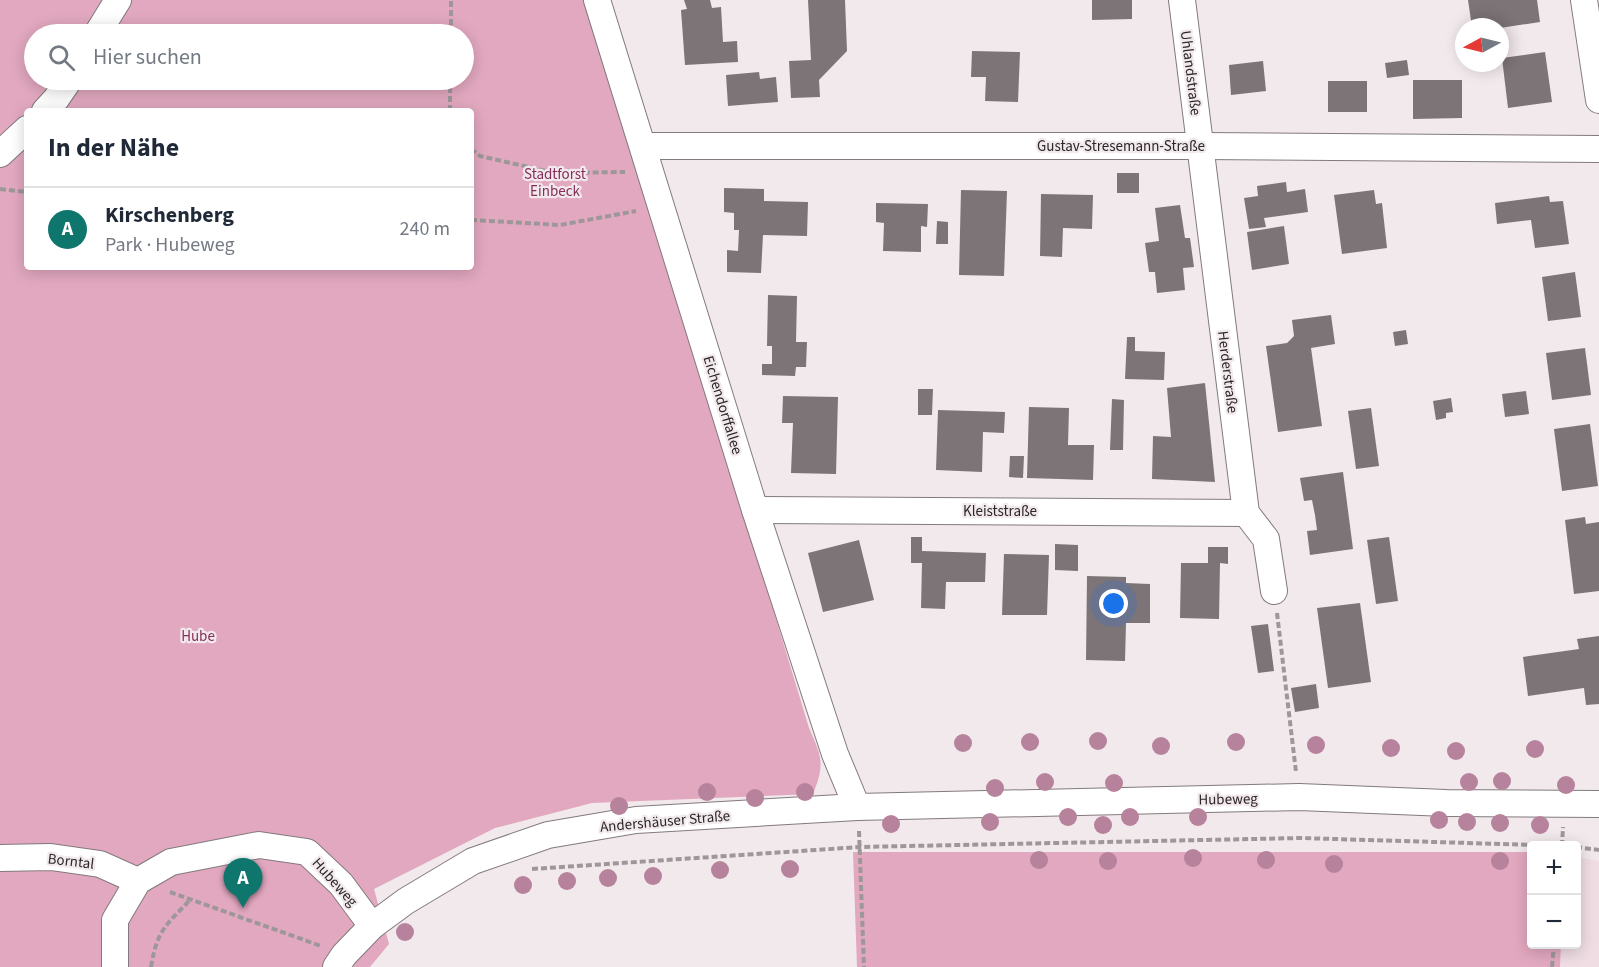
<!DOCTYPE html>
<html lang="de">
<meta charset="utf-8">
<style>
body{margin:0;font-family:"Source Sans 3",sans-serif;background:#f2f2f3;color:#1f2937}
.controls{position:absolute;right:18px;bottom:18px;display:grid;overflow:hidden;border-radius:6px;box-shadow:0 3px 15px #0003}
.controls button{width:54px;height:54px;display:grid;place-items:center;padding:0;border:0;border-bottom:2px solid #e0e1e3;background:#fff;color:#1f2937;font:30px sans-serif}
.compass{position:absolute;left:1455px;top:18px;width:54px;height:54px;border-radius:50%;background:#fff;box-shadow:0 3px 15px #0003;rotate:263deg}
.you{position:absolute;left:1114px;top:604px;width:21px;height:21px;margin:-15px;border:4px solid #fff;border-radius:50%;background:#1a73e8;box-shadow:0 0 0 9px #1a73e833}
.badge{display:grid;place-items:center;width:39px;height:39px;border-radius:50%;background:#0f766e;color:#fff;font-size:20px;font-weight:700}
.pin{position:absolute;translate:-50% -50px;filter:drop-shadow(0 2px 3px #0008)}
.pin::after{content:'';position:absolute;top:32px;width:21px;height:18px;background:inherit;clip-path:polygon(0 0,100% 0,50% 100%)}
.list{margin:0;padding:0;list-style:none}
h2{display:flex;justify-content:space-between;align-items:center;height:78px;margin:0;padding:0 24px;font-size:26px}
h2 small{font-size:20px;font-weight:400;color:#747a83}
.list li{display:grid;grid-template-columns:39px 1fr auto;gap:18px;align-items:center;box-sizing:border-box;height:84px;padding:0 24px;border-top:2px solid #e0e1e3}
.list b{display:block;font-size:22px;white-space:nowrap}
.list p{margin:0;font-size:20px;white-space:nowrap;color:#747a83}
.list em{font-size:20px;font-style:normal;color:#747a83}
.icon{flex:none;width:33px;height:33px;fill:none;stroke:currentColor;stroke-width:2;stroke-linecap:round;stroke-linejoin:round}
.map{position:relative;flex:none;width:1599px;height:967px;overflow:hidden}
.search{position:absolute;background:#fff;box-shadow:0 3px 15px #0003;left:24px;top:24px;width:450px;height:66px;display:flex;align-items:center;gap:15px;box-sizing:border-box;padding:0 21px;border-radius:33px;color:#747a83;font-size:22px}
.panel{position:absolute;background:#fff;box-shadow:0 3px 15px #0003;left:24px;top:108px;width:450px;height:162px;border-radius:6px}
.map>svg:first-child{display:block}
.built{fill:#efdde3}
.green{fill:#e2a8bf;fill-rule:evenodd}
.building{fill:#7d7478}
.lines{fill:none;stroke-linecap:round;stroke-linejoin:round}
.minor-casing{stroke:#827a7d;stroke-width:28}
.path{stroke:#9e979a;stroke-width:4;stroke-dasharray:6 3;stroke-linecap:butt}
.minor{stroke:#fff;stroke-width:26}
.tree{fill:#b7829c}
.labels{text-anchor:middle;stroke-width:4.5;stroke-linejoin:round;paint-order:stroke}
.street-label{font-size:15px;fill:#2b2728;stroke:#f2e9ec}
.park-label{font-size:15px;fill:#862e5a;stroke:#f2e9ec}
</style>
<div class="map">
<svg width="1599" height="967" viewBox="0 0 1599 967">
<rect width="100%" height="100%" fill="#f2e9ec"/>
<!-- built -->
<path class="built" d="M1577,857L1599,861V967H1560L1561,945L1576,944Z"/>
<!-- green -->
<g class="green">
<path d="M0,0H585L669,265L809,728C822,757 825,764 813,794L592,803L495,828L374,889L389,944L370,967H0ZM34,34H464V80H34ZM27,111H471V267H27Z"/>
<path d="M853,852H1531L1532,944L1561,945L1560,967H857Z"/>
</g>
<!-- building -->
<g class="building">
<path d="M684,0H710L712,8L721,7L723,42L737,41L738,62L685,65L681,10L687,9Z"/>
<path d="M808,0H845L847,51L819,80L820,97L791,98L789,61L811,60Z"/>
<path d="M1092,0H1132V19L1092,20Z"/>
<path d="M1468,0H1537L1540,22L1500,28L1472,27Z"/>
<path d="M972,51L1020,52L1018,102L985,101L986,77H971Z"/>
<path d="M1545,52L1552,102L1508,108L1502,58Z"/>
<path d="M1407,60L1409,75L1387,78L1385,63Z"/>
<path d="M1263,61L1266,91L1231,95L1229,65Z"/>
<path d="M759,72L760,79L776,77L778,102L728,106L726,75Z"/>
<path d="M1413,80H1462V118L1413,119Z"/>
<rect x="1328" y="81" width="39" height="31"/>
<rect x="1117" y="173" width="22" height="20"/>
<path d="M1286,182L1287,192L1305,189L1308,212L1264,218L1266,227L1249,229L1244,198L1258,196L1257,186Z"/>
<path d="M724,188L764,189V201L808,202L807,236L763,235L761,273L727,272V250L738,251L739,230H734V213L724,212Z"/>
<path d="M961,190L1007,191L1004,276L959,275Z"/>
<path d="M1374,190L1376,204L1382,203L1387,248L1342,254L1334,195Z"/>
<path d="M1041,194L1093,195L1092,229L1063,228L1062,257L1040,256Z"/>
<path d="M1549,196L1550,202L1563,201L1569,244L1535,248L1531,220L1497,224L1495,203Z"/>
<path d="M876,203L928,204L927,227L921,226V252L883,251L884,223L876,222Z"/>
<path d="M1180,205L1185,238H1190L1194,267L1183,268L1185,290L1157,293L1155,272H1149L1145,243L1159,241L1155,208Z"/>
<path d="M937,221L948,222V244H936Z"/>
<path d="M1284,226L1289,264L1252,270L1247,232Z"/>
<path d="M1575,272L1581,317L1548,321L1542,277Z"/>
<path d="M768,295L797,296L796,342H807L806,367H796L795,376L762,375V364H772V346H767Z"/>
<path d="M1331,315L1335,344L1311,348L1322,426L1278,432L1266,346L1287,343L1294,336L1292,320Z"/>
<path d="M1406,330L1408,344L1395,346L1393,332Z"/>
<path d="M1127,337H1135V351L1165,352L1164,380L1125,379Z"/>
<path d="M1585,348L1591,395L1552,400L1546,353Z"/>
<path d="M1205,383L1215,482L1152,479L1153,436L1171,437L1167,388Z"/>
<path d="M918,389H933L932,415H918Z"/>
<path d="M1526,391L1529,414L1505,417L1502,394Z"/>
<path d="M783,396L838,397L836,474L791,473L793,423H782Z"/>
<path d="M1451,398L1453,412L1446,413V418L1436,420L1433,401Z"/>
<path d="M1112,399L1124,400L1123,450H1110Z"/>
<path d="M1029,407L1069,408L1068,445H1094L1093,480L1027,478Z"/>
<path d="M1371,408L1379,466L1356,469L1348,411Z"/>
<path d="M938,410L1005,412L1004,433L983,432L982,472L936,470Z"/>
<path d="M1590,424L1598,486L1562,491L1554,429Z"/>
<path d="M1010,456H1024L1023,478L1009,477Z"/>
<path d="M1343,472L1353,549L1310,555L1307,531L1317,530L1315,515L1312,500L1304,501L1300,478Z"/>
<path d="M1585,517L1586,524L1599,522V591L1574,594L1565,520Z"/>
<path d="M911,537H922V551L986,553L985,582H946L945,609L921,608L922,563H911Z"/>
<path d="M1389,537L1398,601L1376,604L1367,540Z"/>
<path d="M859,540L874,600L823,612L808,553Z"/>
<path d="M1055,544L1078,545V571L1055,570Z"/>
<path d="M1208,547H1228V564L1220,563L1219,619L1180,618L1181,563H1208Z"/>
<path d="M1004,554L1049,555L1047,615H1002Z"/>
<path d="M1087,576L1126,577V583L1150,584V623H1126L1125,661L1086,660Z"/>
<path d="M1360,603L1371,682L1328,688L1317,608Z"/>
<path d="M1268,624L1274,671L1258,673L1251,626Z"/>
<path d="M1599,636V704L1586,705L1584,688L1528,696L1523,657L1579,649L1577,639Z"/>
<path d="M1316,684L1319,708L1295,712L1291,688Z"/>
</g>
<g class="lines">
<!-- minor casing -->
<g class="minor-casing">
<g id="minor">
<path d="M597,0L755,510L835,754L857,807"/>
<path d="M1182,0L1246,513L1266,539L1274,591"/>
<path d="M1584,0L1599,100"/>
<path d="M97,34L118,0"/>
<path d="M45,111L56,99L69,80"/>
<path d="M643,146H1200L1599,149"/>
<path d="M0,154L27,129"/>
<path d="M755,510L1246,513"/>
<path d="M0,858L51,857L100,864L138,881"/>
<path d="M115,967V920L138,881L171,862L259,845L307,852L341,884L372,926"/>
<path d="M336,967L344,955L372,926L406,901L473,861L548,835L636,820L857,807L1299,797L1446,803L1599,804"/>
</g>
</g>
<!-- path -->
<g class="path">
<path d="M451,34V0"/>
<path d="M450,111V80"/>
<path d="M471,149L480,156L555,173L625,172"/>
<path d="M0,189L27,192"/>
<path d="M471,220L560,225L636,211"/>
<path d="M1277,613L1296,772"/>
<path d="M859,831L864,967"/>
<path d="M1562,846L1563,827"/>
<path d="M1576,847L1599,850"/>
<path d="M532,869L860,847L1301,838L1569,846"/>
<path d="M170,892L321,946"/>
<path d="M151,967C157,930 166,925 191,899"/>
<path d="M1552,967L1554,944"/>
</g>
<!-- minor -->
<use href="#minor" class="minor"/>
</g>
<!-- trees -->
<g class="tree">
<circle cx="1098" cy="741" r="9"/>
<circle cx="1030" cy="742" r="9"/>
<circle cx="1236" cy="742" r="9"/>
<circle cx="963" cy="743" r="9"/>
<circle cx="1316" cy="745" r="9"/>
<circle cx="1161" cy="746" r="9"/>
<circle cx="1391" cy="748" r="9"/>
<circle cx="1535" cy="749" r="9"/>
<circle cx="1456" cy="751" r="9"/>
<circle cx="1502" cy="781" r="9"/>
<circle cx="1045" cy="782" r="9"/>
<circle cx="1469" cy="782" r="9"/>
<circle cx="1114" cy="783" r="9"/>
<circle cx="1566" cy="785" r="9"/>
<circle cx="995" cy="788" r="9"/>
<circle cx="707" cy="792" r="9"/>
<circle cx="805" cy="792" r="9"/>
<circle cx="755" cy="798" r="9"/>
<circle cx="619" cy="806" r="9"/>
<circle cx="1068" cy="817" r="9"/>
<circle cx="1130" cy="817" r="9"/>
<circle cx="1198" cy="817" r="9"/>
<circle cx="1439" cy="820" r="9"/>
<circle cx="990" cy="822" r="9"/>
<circle cx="1467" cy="822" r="9"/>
<circle cx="1500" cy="823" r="9"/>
<circle cx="891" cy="824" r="9"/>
<circle cx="1103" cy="825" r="9"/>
<circle cx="1540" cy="825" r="9"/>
<circle cx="1193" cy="858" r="9"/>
<circle cx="1039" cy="860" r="9"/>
<circle cx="1266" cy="860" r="9"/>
<circle cx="1108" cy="861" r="9"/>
<circle cx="1500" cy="861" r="9"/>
<circle cx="1334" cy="864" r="9"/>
<circle cx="790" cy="869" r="9"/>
<circle cx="720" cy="870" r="9"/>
<circle cx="653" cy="876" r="9"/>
<circle cx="608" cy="878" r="9"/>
<circle cx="567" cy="881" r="9"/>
<circle cx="523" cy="885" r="9"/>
<circle cx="405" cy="932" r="9"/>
</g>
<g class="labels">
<!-- street labels -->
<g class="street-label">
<text transform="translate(1191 73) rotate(83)" y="5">Uhlandstraße</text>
<text x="1121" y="151">Gustav-Stresemann-Straße</text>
<text transform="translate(1228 372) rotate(83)" y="5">Herderstraße</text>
<text transform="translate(723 405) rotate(73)" y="5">Eichendorffallee</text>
<text x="1000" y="516">Kleiststraße</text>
<text transform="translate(1228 799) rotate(-1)" y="5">Hubeweg</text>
<text transform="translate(665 821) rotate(-5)" y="5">Andershäuser Straße</text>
<text transform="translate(71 861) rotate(7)" y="5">Borntal</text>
<text transform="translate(335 882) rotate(48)" y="5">Hubeweg</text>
</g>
<!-- park labels -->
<g class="park-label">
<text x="555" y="179">Stadtforst<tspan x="555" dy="17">Einbeck</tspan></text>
<text x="198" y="641">Hube</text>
</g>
</g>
</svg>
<div class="controls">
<button>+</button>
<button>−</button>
</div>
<svg class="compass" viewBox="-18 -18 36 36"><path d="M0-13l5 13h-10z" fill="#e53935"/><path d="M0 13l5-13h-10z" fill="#747a83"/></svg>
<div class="you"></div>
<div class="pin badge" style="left:243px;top:908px">A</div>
<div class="search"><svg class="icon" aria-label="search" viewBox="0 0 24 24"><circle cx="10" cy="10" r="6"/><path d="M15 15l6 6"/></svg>Hier suchen</div>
<section class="panel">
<h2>In der Nähe<small></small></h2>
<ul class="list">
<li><span class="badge">A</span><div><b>Kirschenberg</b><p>Park · Hubeweg</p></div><em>240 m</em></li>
</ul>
</section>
</div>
